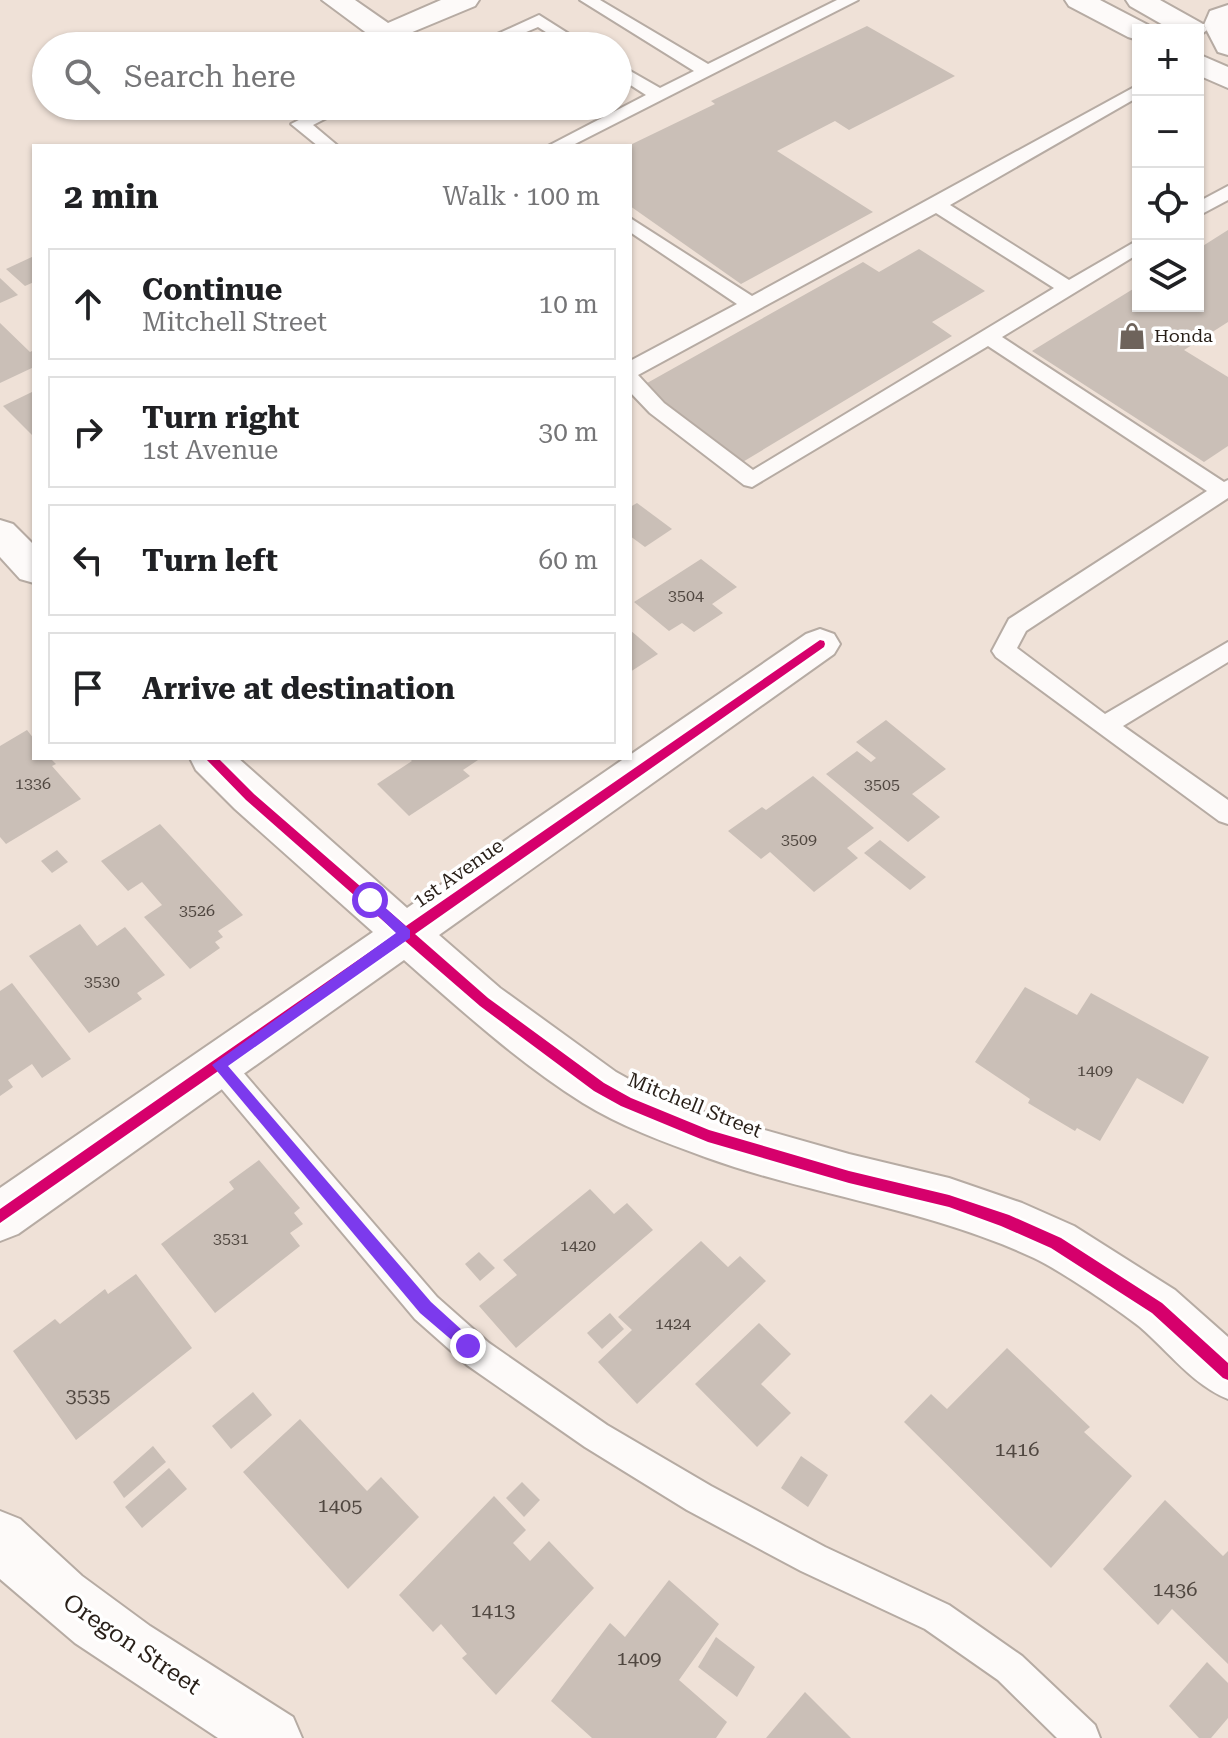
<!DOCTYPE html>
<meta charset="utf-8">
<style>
body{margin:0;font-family:"Roboto Serif",serif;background:#f2f2f2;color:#202124}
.controls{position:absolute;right:24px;top:24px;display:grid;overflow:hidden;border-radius:0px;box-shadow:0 2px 6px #0004}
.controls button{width:72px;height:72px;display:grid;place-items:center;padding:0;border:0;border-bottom:2px solid #e0e0e0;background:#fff;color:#202124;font:40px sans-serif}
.stop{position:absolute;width:24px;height:24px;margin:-18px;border:6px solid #7c3aed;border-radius:50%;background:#fff}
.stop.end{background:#7c3aed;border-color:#fff;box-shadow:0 2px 8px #0008}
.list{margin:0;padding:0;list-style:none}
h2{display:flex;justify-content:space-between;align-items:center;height:104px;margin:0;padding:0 32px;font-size:34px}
h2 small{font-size:26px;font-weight:400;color:#757577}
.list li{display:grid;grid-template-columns:52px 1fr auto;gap:24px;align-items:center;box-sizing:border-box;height:112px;margin:0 16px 16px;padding:0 16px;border:2px solid #e0e0e0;border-radius:0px}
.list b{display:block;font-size:30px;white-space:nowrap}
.list p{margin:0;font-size:26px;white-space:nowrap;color:#757577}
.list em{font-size:26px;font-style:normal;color:#757577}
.icon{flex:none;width:44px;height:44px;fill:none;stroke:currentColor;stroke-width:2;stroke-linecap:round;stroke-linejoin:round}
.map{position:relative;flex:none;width:1228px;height:1738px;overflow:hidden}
.search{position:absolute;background:#fff;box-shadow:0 2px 6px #0004;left:32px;top:32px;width:600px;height:88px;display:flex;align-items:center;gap:20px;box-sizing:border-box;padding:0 28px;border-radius:44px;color:#757577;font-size:30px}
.panel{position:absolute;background:#fff;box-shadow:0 2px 6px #0004;left:32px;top:144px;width:600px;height:616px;border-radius:0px}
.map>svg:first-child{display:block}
.building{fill:#cabfb7}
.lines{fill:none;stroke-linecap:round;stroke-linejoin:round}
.service-casing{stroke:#b6aba3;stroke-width:4}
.minor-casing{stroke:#b6aba3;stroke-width:4}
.tertiary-casing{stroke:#b6aba3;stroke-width:4}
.motorway-casing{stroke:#b6aba3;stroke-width:4}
.service{fill:#fdfaf9;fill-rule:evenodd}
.minor{fill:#fdfaf9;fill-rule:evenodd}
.tertiary{fill:#fdfaf9;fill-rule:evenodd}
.motorway{fill:#fdfaf9;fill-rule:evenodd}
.cycleway-casing{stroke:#fff;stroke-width:5}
.cycleway{fill:#d6006c;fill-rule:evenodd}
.route{fill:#7c3aed}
.labels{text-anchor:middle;stroke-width:7;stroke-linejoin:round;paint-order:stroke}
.number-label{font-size:16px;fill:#504740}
.far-poi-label{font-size:18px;fill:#281f18;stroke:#fff;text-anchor:start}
.street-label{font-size:20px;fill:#281f18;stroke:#fff}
.near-number-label{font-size:20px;fill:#504740}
.near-street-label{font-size:24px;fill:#281f18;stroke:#fff}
</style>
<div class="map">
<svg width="1228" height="1738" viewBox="0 0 1228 1738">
<rect width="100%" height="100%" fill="#efe1d7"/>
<!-- building -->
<g class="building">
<path d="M867,26L955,76L849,130L835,121L777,151L873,212L741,284L630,206V145L715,104L711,101Z"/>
<path d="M1228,230V322L1184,350L1228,377V446L1204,462L1032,351L1138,286V306H1198V249Z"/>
<path d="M919,249L985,291L932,322L952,336L741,463L640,387L863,262L879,272Z"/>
<path d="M34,256V282L25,286L6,269Z"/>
<path d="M0,278L18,295L0,303Z"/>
<path d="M0,323L30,352L34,350V367L0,383Z"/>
<path d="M34,391V437L3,406Z"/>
<path d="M637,503L672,529L645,547L630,536V507Z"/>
<path d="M701,559L737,587L712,604L723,613L694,632L682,623L669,631L634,602Z"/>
<path d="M630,630L658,654L630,672Z"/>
<path d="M886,720L946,769L912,794L940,817L908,842L826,774L857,751L871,762L876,758L856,742Z"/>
<path d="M27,730L34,739V758H50L56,764L52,766L81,799L6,844L0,837V746Z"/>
<path d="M409,758H476L478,760L463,770L470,776L409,816L377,784L412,761Z"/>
<path d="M813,776L874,828L847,848L858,858L814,892L770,852L761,859L728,831L762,807L766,810Z"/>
<path d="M160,824L243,915L218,931L223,937L215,942L220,948L190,969L144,917L162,905L142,882L128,891L101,861Z"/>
<path d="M880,840L926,877L910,890L864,853Z"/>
<path d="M57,850L68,862L52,873L41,861Z"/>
<path d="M80,924L97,946L125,927L165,975L137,993L142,999L89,1033L29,956Z"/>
<path d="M12,983L71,1059L42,1078L32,1064L8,1080L13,1087L0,1096V991Z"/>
<path d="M1025,987L1077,1015L1091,993L1209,1057L1183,1104L1137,1078L1100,1141L1077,1128L1075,1131L1028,1103L1030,1099L975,1062Z"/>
<path d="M259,1160L300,1208L294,1213L303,1224L290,1233L300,1246L215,1313L161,1244L234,1189L229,1182Z"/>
<path d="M590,1189L614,1214L627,1203L653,1230L516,1348L479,1306L517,1275L503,1260Z"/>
<path d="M701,1241L728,1267L740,1256L766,1281L637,1404L598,1362L632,1330L618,1317Z"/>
<path d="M479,1252L495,1268L480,1281L465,1264Z"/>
<path d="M136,1274L192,1348L76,1440L13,1351L55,1319L60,1324L105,1289L108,1294Z"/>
<path d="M610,1313L624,1329L602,1349L587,1333Z"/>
<path d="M759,1323L791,1354L761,1384L791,1413L757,1447L695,1384Z"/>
<path d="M1007,1348L1090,1427L1084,1432L1132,1476L1051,1568L904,1422L931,1394L947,1409Z"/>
<path d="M253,1392L272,1415L231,1449L212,1426Z"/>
<path d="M300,1419L367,1491L381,1477L419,1517L348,1589L243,1472Z"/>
<path d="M153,1446L166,1462L124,1498L113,1482Z"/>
<path d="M801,1456L828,1475L808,1507L781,1488Z"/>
<path d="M169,1468L187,1489L142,1528L125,1507Z"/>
<path d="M522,1482L540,1500L524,1517L506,1498Z"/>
<path d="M494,1496L526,1530L513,1543L530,1561L549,1541L594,1588L496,1695L462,1658L467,1654L441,1624L433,1632L399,1595Z"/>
<path d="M1165,1500L1223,1556L1228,1551V1664L1172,1609L1158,1625L1103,1569Z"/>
<path d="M669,1580L719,1624L679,1680L727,1722L716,1738H592L551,1701L610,1623L625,1637Z"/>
<path d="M716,1637L755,1667L737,1697L698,1667Z"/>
<path d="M1207,1662L1228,1683V1718L1211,1738H1199L1169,1706Z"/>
<path d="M805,1692L851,1738H766Z"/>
</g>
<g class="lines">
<!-- service casing -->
<g class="service-casing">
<g id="service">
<path d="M580,0H600L708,64L837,0H858L571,146H548L646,95L618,77V64L660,88L694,71Z"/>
<path d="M539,15L588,46H568L538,27L493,46H471Z"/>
<path d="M1138,85V97L950,205L1069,280L1138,240V254L1002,337L1224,482L1228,480V498L1026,631L1017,648L1105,714L1228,642V662L1123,726L1228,800V824L1219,821L996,657L992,651L1009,619L1207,491L988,346L752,487L744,485L650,413L630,392V361L737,304L630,232V218L752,296ZM936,213L1054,288L753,470L664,403L638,375Z"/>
<path d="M326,106H350L313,125L338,146H318L291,124Z"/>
<path d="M1228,186V200L1198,216V202Z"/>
<path d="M219,1053L229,1056L437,1297L489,1343L607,1425L711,1486L825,1547L949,1605L1022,1656L1095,1725L1100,1738H1057L998,1680L925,1629L801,1571L687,1510L585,1447L467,1365L415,1319L209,1074L205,1065L209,1056Z"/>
</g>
</g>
<!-- minor casing -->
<g class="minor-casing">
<g id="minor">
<path d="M322,0H355L388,23L441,0H479L475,6L386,43L376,40Z"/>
<path d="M0,520L13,524L34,545V583L20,579L0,557Z"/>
<path d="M820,629L834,634L840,644L834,654L439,935L500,988L616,1072L643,1087L712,1115L849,1154L949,1178L1022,1203L1074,1226L1175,1290L1228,1337V1399C1193,1385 1169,1352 1140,1327C1116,1308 1061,1271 1034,1258C929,1209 813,1196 705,1157C664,1142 620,1126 583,1103C519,1063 461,1010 404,960L18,1234L0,1241V1188L373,932L235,809L196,770L190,758H238L407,908L625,758H630V755L806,634Z"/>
<path d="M0,1511L20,1519L82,1576L150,1626L293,1717L302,1738H218L75,1643L0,1579Z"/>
</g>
</g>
<!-- tertiary casing -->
<g class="tertiary-casing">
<g id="tertiary">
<path d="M1065,0H1100L1148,25L1152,30H1138V40L1128,37L1069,6Z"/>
<path d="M1126,0H1160L1203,24L1207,30L1198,37V30H1172L1130,6Z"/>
<path d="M1198,54L1228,67V88L1198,75Z"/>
</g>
</g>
<!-- motorway casing -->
<g class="motorway-casing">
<path id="motorway" d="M1228,5V55L1218,52L1204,25L1210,11Z"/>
</g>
<!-- service -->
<use href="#service" class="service"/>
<!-- minor -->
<use href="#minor" class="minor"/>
<!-- tertiary -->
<use href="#tertiary" class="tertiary"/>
<!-- motorway -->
<use href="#motorway" class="motorway"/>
<!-- cycleway casing -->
<g class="cycleway-casing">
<path id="cycleway" d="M820,640L824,641L825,644L824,647L415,934L488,998L604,1083L631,1098L709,1130L849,1171L949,1195L1009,1215L1061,1238L1162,1303L1228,1363V1380L1223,1378L1152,1313L1051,1248L1001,1226L949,1207L849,1183L708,1142L621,1106L594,1091L480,1006L405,941L0,1223V1209L397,933L246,800L205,758H218L254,794L406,926Z"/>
</g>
<!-- cycleway -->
<use href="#cycleway" class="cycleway"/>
</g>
<!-- route -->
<path class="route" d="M370,894L410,930V938L228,1066L431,1302L474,1341V1352L468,1354L420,1313L212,1065L396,933L366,904V896Z"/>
<!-- icons -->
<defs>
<g id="shop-bare" transform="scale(2.16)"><path d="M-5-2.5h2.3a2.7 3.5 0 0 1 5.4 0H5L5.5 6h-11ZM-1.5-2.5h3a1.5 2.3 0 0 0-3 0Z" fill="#6e635b" stroke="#fff" stroke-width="2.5" paint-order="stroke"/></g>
</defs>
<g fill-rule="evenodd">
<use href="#shop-bare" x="1132" y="336"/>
</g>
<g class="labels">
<!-- number labels -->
<g class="number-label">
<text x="686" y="601">3504</text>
<text x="33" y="789">1336</text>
<text x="882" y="790">3505</text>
<text x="799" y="845">3509</text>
<text x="197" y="916">3526</text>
<text x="102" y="987">3530</text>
<text x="1095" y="1076">1409</text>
<text x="231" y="1244">3531</text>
<text x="578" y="1251">1420</text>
<text x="673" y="1329">1424</text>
</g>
<!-- far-poi labels -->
<g class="far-poi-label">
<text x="1154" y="342">Honda</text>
</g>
<!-- street labels -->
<g class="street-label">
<text transform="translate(458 873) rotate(-35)" y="7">1st Avenue</text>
<text transform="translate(695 1105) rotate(22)" y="7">Mitchell Street</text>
</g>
<!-- near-number labels -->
<g class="near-number-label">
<text x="88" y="1402">3535</text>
<text x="1017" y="1456">1416</text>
<text x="340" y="1512">1405</text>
<text x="1175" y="1596">1436</text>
<text x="493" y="1617">1413</text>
<text x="639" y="1665">1409</text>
</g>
<!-- near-street labels -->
<g class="near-street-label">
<text transform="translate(132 1644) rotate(34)" y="8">Oregon Street</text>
</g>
</g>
</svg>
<div class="controls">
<button>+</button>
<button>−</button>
<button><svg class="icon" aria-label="locate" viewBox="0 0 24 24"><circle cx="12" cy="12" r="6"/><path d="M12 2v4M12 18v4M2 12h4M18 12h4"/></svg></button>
<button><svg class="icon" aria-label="layers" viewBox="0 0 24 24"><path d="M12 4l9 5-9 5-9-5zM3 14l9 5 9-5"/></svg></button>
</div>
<div class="stop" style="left:370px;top:900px"></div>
<div class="stop end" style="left:468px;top:1346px"></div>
<div class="search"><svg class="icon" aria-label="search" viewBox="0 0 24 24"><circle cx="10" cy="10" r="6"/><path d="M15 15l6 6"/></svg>Search here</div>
<section class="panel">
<h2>2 min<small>Walk · 100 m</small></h2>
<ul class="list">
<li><svg class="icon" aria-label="ahead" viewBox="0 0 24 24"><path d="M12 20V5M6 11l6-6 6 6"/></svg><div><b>Continue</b><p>Mitchell Street</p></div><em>10 m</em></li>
<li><svg class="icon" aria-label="right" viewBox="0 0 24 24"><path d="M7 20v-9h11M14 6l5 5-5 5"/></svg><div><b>Turn right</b><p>1st Avenue</p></div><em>30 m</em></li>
<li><svg class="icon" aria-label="left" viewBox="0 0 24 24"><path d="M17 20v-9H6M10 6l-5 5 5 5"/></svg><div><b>Turn left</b></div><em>60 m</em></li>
<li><svg class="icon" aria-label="arrive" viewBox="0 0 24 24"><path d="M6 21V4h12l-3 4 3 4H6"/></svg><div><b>Arrive at destination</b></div></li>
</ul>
</section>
</div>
